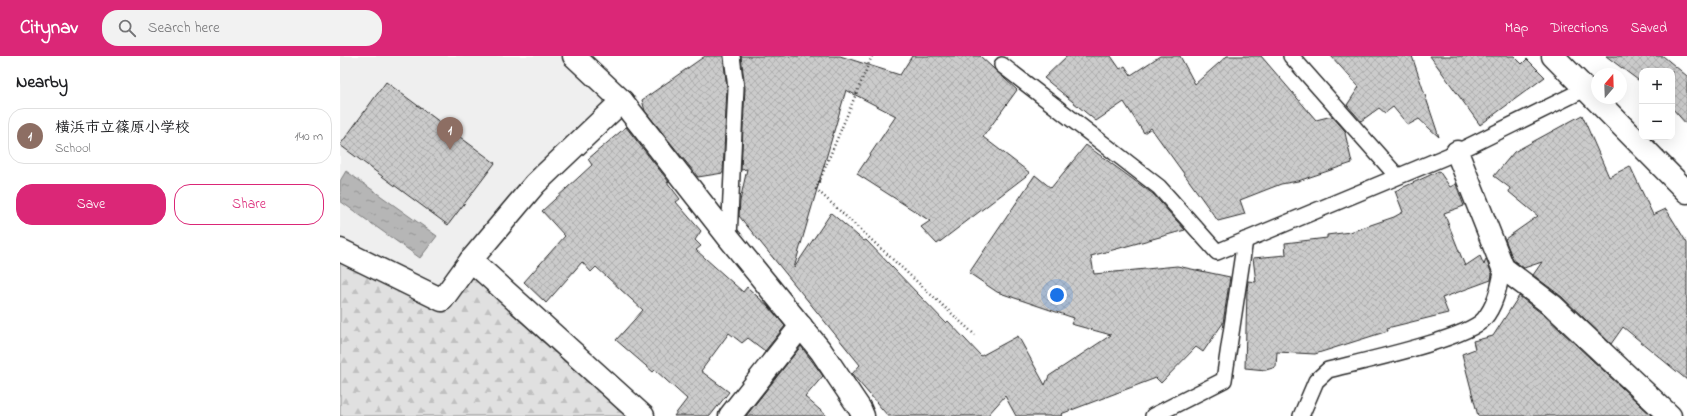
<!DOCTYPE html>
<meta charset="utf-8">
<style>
body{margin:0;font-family:"Indie Flower","Klee One",sans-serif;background:#f2f2f2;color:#202124}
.controls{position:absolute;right:12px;top:12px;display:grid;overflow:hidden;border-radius:8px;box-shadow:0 4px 16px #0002}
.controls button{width:36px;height:36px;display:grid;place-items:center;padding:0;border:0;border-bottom:1px solid #e0e0e0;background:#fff;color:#202124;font:20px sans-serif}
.compass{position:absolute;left:1251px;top:12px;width:36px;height:36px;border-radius:50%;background:#fff;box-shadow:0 4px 16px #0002;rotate:19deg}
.you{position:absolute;left:717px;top:239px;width:14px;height:14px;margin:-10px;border:3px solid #fff;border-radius:50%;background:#1a73e8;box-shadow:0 0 0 6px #1a73e833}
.badge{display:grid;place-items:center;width:26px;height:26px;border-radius:50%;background:#db2777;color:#fff;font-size:13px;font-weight:700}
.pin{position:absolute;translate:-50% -33px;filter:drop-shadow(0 1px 2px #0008)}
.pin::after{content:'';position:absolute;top:21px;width:14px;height:12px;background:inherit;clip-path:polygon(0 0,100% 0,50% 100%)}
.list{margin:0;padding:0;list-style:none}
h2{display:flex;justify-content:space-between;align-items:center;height:52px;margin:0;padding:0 16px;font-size:17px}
h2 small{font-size:13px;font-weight:400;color:#757577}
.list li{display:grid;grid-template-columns:26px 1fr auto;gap:12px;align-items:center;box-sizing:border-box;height:56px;margin:0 8px 8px;padding:0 8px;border:1px solid #e0e0e0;border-radius:16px}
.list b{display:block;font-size:15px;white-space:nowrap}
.list p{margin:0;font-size:13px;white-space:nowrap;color:#757577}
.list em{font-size:13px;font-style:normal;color:#757577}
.actions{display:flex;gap:8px;padding:12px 16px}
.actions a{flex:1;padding:9px 0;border:1px solid #db2777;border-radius:16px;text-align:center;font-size:14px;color:#db2777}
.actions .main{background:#db2777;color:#fff}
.icon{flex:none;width:22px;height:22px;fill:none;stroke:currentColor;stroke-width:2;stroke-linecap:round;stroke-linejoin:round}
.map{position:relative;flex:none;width:1347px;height:360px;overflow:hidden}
header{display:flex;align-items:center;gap:24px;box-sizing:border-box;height:56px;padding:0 20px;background:#db2777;color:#fff}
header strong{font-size:19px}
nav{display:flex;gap:22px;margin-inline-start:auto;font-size:14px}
.search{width:280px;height:36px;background:#f2f2f2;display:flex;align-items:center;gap:10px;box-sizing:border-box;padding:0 14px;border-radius:16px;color:#757577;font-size:15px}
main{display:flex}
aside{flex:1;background:#fff}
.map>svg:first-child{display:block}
.built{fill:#efefef}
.forest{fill:url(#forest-firs);stroke:#868686}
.water{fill:url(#water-ripples);stroke:#7e7e7e}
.building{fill:url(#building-cross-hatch);stroke:#2b2b2b}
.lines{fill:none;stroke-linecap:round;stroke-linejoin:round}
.lane-casing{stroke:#2b2b2b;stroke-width:18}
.street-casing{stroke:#2b2b2b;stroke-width:25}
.path{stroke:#2b2b2b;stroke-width:2.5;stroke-dasharray:1 3;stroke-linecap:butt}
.lane{stroke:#fff;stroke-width:15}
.street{stroke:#fff;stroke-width:22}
</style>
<header>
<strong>Citynav</strong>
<div class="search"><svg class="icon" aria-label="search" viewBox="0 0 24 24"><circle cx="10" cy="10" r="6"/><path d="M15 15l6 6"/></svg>Search here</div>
<nav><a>Map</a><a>Directions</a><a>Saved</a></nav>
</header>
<main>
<aside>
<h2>Nearby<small></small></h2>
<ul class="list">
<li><span class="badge" style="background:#8d6e63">1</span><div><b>横浜市立篠原小学校</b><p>School</p></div><em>140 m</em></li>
</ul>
<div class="actions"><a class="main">Save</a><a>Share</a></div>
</aside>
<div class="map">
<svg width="1347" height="360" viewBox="0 0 1347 360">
<defs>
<pattern id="forest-firs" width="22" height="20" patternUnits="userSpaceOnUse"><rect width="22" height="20" fill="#e0e0e0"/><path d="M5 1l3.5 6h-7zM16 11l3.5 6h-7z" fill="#c0c0c0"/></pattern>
<pattern id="water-ripples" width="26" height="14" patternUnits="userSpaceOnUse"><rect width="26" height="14" fill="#b6b6b6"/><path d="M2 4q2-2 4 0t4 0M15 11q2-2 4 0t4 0" fill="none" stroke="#949494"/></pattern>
<pattern id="building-cross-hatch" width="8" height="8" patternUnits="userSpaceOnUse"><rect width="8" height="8" fill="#cbcbcb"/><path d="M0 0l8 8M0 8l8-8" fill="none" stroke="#aeaeae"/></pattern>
</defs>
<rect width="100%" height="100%" fill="#fff"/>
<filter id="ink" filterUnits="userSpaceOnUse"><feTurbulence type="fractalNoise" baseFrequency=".025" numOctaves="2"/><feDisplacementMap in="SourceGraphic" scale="8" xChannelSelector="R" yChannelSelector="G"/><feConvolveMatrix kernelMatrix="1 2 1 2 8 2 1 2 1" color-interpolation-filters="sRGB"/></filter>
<g filter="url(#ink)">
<!-- built -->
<path class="built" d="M0,0H221L269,44L100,235L0,186Z"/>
<!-- forest -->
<path class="forest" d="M0,205L104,253L132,214L288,360H0Z"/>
<!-- water -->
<path class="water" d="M6,115L97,180L80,202L0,145V125Z"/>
<!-- building -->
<g class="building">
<path d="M365,0H383L387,32L383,117L358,121L305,55L302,44Z"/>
<path d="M401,0H500L560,19L572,0H640L677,34L643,81L690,117L597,188L581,171L590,165L517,118L556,60L506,34L454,212L491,157L524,185L526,184L606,267L608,265L641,300L678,280L705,329L709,320L771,279L731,268L734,262L657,236L629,217L695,119L711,132L746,89L813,138L845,174L751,200L754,218L837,210L890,221L883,267L863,296L856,291L821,327L816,322L721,358L722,360H676L665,340L647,360H548L512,318L520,309L399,160L400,145L407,113L401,114L405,32Z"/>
<path d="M727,0H771L780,13L785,10L791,19L820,0H840L855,28L887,0H921L976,64L992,60L1006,76L1005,77L1012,107L958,125L941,128L900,144L905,158L878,165L811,72L804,77L784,46L756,65L704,22Z"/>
<path d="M991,0H1072L1099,81L1079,63L1068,69L1053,51L1045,57L1039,52L1021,65L1007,49L1019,31Z"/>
<path d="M1090,0H1174L1182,8L1187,3L1205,21L1140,69Z"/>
<path d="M1266,0H1323L1347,20V69L1332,52V15H1302V27Z"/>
<path d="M46,26L155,107L108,169L0,89Z"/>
<path d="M1242,59L1269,121L1290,110L1313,159L1326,153L1347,187V324L1283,271L1271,288L1222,241L1193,219L1202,206L1184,212L1173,204L1165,183L1198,160L1169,136L1170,132L1154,120L1174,96Z"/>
<path d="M286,71L329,126H327L340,143L336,146L361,175L355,184L361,190L356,194L403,236L407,231L429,251L445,270L425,295L408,282L402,287L389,277L361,315L389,336L370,360H334L347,343L315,314L313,316L276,284L303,254L256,211L251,216L242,206L206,247L184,226L225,180L202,155L252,109L248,103Z"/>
<path d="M1099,115L1110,131L1116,128L1124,150L1104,157L1125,210L1140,200L1144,209L1146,203L1152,218L1151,224L1102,242L1108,257L1047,272L1048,275L975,298L937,296L936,311L926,314L905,312L907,233V234L908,225L916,226L913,202L946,199L945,187L987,182V179L1010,176L1054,161L1063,156L1055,135Z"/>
<path d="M1179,240L1205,260L1312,360H1138L1122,298L1135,293L1133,285L1153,280Z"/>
<path d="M461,290L483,320L465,341L487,360H406Z"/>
</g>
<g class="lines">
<!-- lane casing -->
<g class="lane-casing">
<g id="lane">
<path d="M951,0L1057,120"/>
<path d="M662,9L819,131L877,196L1117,96L1245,33"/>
<path d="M389,182L396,32L392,0"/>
<path d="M813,360L884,324L905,184"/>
<path d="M961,360L976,325L988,314C1019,306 1127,283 1144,263C1156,249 1159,230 1163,212"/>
</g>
</g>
<!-- street casing -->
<g class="street-casing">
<g id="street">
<path d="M234,0L282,45L389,182L481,295L520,353L523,360"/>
<path d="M1213,0L1347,136"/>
<path d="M1117,96L1163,212L1213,250L1330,360"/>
<path d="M0,194L102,244L131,204L195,128L282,45"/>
<path d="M131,204L303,360"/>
<path d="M390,360L461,270"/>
</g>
</g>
<!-- path -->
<path class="path" d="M532,0L476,133L635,279"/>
<!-- lane -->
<use href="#lane" class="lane"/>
<!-- street -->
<use href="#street" class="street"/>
</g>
</g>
</svg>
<div class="controls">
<button>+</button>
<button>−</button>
</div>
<svg class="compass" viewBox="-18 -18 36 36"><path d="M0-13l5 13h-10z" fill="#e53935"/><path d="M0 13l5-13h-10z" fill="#757577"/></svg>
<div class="you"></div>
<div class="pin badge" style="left:110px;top:94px;background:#8d6e63">1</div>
</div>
</main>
